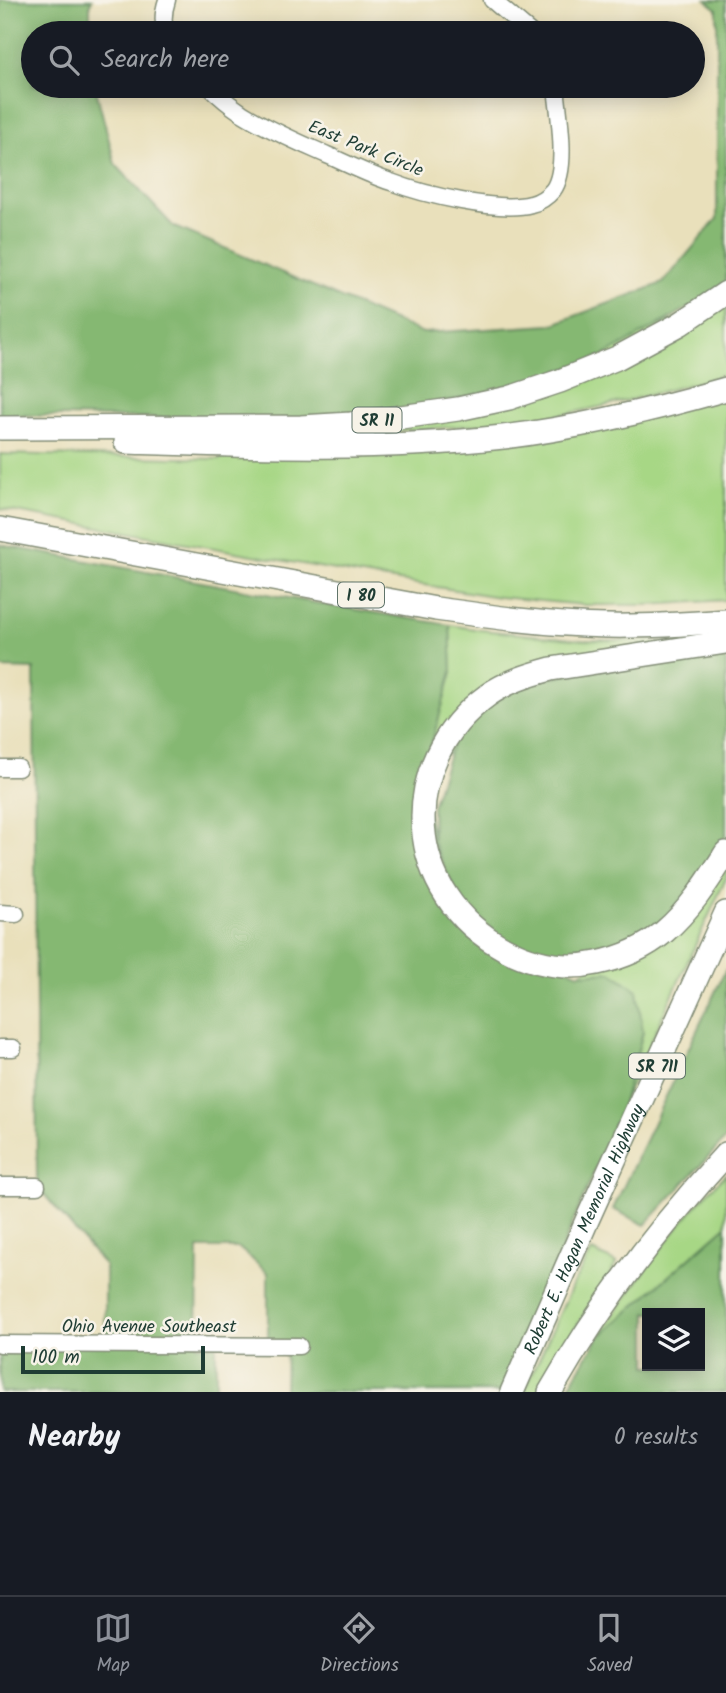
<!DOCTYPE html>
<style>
body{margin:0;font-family:Kalam,sans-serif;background:#242831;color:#f1f3f6}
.controls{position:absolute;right:21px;bottom:21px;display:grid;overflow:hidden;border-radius:0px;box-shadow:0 4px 18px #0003}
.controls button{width:63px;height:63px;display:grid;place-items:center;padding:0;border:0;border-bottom:2px solid #363941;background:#171b24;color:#f1f3f6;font:35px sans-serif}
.scale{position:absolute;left:21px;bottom:18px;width:184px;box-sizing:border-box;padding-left:7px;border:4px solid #1f3d34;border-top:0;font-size:19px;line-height:24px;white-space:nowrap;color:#1f3d34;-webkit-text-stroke:5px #f7f3e8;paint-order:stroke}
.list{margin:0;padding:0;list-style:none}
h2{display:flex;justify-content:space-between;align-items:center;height:91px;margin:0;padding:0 28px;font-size:30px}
h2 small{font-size:23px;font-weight:400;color:#9ea1a6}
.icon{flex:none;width:38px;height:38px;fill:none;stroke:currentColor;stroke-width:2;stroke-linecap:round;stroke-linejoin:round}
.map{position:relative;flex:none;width:726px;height:1392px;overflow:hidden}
.search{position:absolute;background:#171b24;box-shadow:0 4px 18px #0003;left:21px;right:21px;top:21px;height:77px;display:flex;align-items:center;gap:18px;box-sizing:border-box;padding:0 24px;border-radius:38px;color:#9ea1a6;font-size:26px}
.sheet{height:203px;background:#171b24}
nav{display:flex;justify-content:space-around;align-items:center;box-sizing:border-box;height:98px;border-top:2px solid #363941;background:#171b24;font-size:19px;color:#9ea1a6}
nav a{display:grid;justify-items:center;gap:4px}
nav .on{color:#8c9099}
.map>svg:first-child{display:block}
.green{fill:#a7d785;stroke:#638a5c;stroke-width:2}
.forest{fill:#85b872;stroke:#527a53;stroke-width:2;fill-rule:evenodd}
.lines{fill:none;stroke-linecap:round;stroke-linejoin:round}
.minor-casing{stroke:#848e78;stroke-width:19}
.highway-casing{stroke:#848e78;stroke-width:26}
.minor{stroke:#fff;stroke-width:16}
.highway{stroke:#fff;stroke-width:23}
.labels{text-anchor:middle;stroke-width:5;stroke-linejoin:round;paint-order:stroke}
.shield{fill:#f7f3e8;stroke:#60746a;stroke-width:2}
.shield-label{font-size:16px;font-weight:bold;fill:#1f3d34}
.street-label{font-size:18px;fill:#1f3d34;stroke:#f7f3e8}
</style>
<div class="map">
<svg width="726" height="1392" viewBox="0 0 726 1392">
<rect width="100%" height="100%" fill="#f7f3e8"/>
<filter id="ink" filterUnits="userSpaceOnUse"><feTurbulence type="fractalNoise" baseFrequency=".0143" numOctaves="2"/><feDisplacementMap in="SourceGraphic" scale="14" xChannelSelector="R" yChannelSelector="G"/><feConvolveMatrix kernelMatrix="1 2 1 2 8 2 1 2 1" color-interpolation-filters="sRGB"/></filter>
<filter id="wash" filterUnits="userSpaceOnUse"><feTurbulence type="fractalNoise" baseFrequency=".00686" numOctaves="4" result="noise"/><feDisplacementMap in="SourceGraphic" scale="28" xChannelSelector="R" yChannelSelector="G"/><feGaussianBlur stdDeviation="1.57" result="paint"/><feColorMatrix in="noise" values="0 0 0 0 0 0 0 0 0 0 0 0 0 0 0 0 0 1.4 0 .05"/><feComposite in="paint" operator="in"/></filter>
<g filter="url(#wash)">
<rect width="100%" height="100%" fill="#e9e0bb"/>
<!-- green -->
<g class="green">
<path d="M726,301V374C674,389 623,403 570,413C506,424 442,428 377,432V427Z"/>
<path d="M726,398V600L648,605H584L499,597L368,576L0,509V454L219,459L233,454L382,455Z"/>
<path d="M450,625L481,630L582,640L672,641L425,764L452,672Z"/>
<path d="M726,865V878L623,1103L643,1032L579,974Z"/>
<path d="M726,1174V1226L598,1338C637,1281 676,1223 726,1174Z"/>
<path d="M592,1251L617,1263L586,1311L538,1392H524L574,1282Z"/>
</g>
<!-- forest -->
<g class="forest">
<path d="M0,0H92L90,4V33H33V86H95L115,164L173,226L423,333L551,325L663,283L717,219V9L706,0H726V282L697,303L603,356L521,384L428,406L314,419H227L0,415Z"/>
<path d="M0,545L327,605L450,625L452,672L420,783L451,916L579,974L611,972L637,990L643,1032L623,1103L502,1392H285L286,1346H268V1273L239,1248H198L197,1345H216V1392H0V1344H105V1266L37,1186L34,669L0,668Z"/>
<path d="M726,651V835L698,881L657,927L608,952L555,956L506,942L460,902L433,842L432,806L454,739L481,710L514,689L549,678Z"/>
<path d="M726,969V1138L645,1225L613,1209Z"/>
<path d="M726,1226V1392H566L598,1338ZM647,1313H700V1366H647Z"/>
</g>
</g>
<g filter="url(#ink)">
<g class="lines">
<!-- minor casing -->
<g class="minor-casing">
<g id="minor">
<path d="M492,0L531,33"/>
<path d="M166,33C162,22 163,12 167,0"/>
<path d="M209,86C219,96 230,105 242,113C269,130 298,142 327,155C348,164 369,175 391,182C422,194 499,213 531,204C540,202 547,197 553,190C569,168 558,112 556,86"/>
<path d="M0,768H18"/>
<path d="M0,913L16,914"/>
<path d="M0,1048H13"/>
<path d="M0,1186H37"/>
<path d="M0,1344L299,1346"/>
</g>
</g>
<!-- highway casing -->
<g class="highway-casing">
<g id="highway">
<path d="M0,428L301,427L351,424L458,409L509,398L560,381L617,358L680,324L726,293"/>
<path d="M126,442C251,446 378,451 503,437C579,428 653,410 726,389"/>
<path d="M0,529L436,609C492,617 550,625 607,626C647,627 687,624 726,621"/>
<path d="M726,642L551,669C529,675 506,682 488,695C394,763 404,895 505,949C534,964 566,970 597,963C621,958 645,948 664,932C690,910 708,881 726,853"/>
<path id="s1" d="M512,1392L588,1218L726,913"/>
<path d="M550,1392C599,1306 659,1227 726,1154"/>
</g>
</g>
<!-- minor -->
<use href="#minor" class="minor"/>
<!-- highway -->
<use href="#highway" class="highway"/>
</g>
</g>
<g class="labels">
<!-- shield labels -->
<g class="shield">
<rect x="352.5" y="407.5" width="49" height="25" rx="5"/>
<rect x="338" y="582.5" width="46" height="25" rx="5"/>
<rect x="629" y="1053.5" width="56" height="25" rx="5"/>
</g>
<g class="shield-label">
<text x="377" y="426">SR 11</text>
<text x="361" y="601">I 80</text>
<text x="657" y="1072">SR 711</text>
</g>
<!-- street labels -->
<g class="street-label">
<text transform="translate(366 148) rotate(22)" y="6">East Park Circle</text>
<text dy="6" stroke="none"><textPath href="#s1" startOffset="178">Robert E. Hagan Memorial Highway</textPath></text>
<text x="149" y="1332">Ohio Avenue Southeast</text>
</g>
</g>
</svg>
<div class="controls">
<button><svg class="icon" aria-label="layers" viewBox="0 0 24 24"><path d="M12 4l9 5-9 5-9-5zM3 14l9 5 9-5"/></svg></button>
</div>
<div class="scale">100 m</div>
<div class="search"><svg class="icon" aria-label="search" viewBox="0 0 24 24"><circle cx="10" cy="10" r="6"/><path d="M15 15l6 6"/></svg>Search here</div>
</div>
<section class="sheet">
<h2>Nearby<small>0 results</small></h2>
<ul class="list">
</ul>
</section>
<nav>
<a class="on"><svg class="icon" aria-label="map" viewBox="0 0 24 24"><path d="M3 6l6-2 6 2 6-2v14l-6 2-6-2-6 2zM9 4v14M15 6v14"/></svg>Map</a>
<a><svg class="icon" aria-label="directions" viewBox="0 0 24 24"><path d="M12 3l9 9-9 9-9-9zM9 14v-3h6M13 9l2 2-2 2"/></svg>Directions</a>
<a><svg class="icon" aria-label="saved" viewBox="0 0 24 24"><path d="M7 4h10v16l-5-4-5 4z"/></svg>Saved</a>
</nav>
